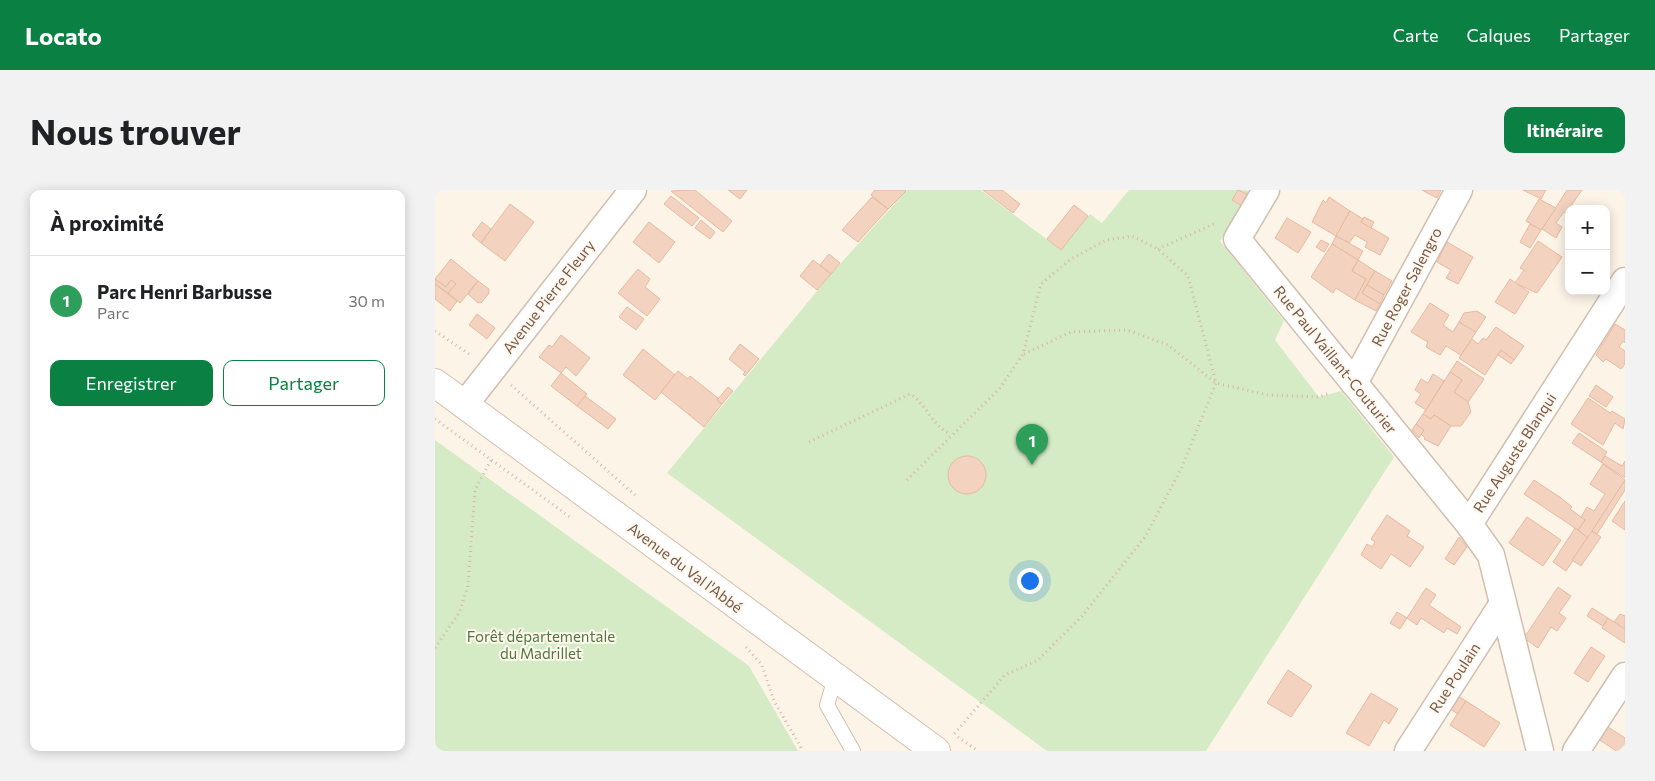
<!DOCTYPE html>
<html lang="fr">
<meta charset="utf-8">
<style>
body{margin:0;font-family:Commissioner,sans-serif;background:#f2f2f2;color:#202124}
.controls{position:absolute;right:15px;top:15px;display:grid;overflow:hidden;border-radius:10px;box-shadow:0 2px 12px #0003}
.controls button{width:45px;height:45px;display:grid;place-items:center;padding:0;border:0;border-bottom:1px solid #e0e0e0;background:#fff;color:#202124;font:25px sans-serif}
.you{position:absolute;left:594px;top:390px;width:18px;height:18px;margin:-12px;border:4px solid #fff;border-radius:50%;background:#1a73e8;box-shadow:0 0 0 8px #1a73e833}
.badge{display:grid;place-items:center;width:32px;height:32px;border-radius:50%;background:#0b8043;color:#fff;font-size:16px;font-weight:700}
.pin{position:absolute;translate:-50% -41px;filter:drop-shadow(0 1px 2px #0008)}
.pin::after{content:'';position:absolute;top:26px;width:18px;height:15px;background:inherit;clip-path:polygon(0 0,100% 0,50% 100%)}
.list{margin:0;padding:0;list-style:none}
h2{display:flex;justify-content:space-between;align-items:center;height:65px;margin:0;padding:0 20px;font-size:21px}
h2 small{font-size:16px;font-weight:400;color:#757577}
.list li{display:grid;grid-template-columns:32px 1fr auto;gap:15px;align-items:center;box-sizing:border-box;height:90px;padding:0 20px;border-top:1px solid #e0e0e0}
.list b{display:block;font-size:19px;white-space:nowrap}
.list p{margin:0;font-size:16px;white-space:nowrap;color:#757577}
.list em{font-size:16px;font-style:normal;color:#757577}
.actions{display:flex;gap:10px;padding:15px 20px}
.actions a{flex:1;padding:11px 0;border:1px solid #0b8043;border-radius:10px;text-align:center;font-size:18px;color:#0b8043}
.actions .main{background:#0b8043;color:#fff}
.map{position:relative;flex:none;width:1190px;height:561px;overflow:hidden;border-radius:10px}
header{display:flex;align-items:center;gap:30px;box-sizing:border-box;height:70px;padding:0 25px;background:#0b8043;color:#fff}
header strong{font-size:24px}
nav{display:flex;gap:28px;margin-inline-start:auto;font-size:18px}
.intro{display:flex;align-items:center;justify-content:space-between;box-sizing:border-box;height:120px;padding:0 30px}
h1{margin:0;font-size:35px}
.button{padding:12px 22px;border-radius:10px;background:#0b8043;color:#fff;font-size:18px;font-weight:700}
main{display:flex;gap:30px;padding:0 30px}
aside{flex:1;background:#fff;border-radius:10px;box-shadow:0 2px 12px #0003}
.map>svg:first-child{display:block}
.green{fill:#d5ebc5}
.building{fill:#f3d3bf;stroke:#e6b99f}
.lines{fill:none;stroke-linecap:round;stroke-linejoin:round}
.service-casing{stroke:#d2beaf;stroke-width:16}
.minor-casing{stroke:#d2beaf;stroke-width:29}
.secondary-casing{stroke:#d5bead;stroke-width:30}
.path{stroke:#d8b6a1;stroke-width:3;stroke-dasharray:1 4;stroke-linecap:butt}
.service{stroke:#fff;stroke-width:14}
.minor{stroke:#fff;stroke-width:26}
.secondary{stroke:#fff;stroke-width:28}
.labels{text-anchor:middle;stroke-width:4;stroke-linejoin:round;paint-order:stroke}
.street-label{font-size:15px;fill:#785a4b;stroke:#fff8ee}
.park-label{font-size:15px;fill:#517840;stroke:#fff8ee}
</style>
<header>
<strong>Locato</strong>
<nav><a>Carte</a><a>Calques</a><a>Partager</a></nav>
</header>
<div class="intro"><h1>Nous trouver</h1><a class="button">Itinéraire</a></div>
<main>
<aside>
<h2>À proximité<small></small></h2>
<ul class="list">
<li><span class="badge" style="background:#2e9e5b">1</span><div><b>Parc Henri Barbusse</b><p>Parc</p></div><em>30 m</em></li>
</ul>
<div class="actions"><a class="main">Enregistrer</a><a>Partager</a></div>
</aside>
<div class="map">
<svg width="1190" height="561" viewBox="0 0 1190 561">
<rect width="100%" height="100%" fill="#fdf4e8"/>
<!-- green -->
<g class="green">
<path d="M472,0H546L626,60L655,24L667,33L694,0H811L814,2L812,4L785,51L849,131L840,150L884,207L906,201L959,267L771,561H612L232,283L396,84Z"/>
<path d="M0,250L314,476L363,561H0Z"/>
</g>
<!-- building -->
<g class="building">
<path d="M260,0L297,31L288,42L236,1Z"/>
<path d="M293,0H312L305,9Z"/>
<path d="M440,0H470L471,1L453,19L436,5Z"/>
<path d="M548,0H567L585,14L578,23Z"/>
<path d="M803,0L812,4L806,15L797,10Z"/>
<path d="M987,0H1006L1002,8Z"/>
<path d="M1088,0H1111L1106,9Z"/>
<path d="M1132,0H1147L1131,23L1129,22L1121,33L1127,37L1121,48L1107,39Z"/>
<path d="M236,6L264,28L257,36L229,14Z"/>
<path d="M437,7L453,19L423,52L407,40Z"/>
<path d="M894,7L915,21L901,46L877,32L888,10L891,13Z"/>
<path d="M1104,9L1121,18L1106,40L1091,31Z"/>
<path d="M75,14L99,32L70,71L46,53Z"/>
<path d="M639,15L653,26L626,60L612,49Z"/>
<path d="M915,21L928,29L926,32L954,48L945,65L930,57L932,52L920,45L914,53L901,46Z"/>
<path d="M929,27L939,32L936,38L926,32Z"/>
<path d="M852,28L876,42L863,63L840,48Z"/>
<path d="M266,30L280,42L275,49L260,38Z"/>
<path d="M47,32L56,39L46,53L37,45Z"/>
<path d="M214,32L240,52L224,73L198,52Z"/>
<path d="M1095,34L1106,40L1095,58L1085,52Z"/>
<path d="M901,46L928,61L923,70L897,54Z"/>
<path d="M886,50L894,54L889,62L881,57Z"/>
<path d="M1103,51L1127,67L1102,103L1080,93L1089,80L1085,78Z"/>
<path d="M1012,52L1038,67L1023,94L1011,88L1016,80L1002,72Z"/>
<path d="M897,54L923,70L917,81L931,89L920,110L901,98L898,103L876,87Z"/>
<path d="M394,64L405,73L396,84L385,75Z"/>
<path d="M16,69L43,91L25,113L13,103L21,94L16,90L11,97L0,89Z"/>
<path d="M378,70L396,84L382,100L365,86Z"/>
<path d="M923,70L940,81L927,103L945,114L941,121L920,110L931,89L917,81Z"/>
<path d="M203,79L215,89L210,97L225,109L212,126L183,103Z"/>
<path d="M940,81L957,91L949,105L932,95Z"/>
<path d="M0,89L11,97L16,90L21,94L13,103L0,94Z"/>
<path d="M1075,89L1094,102L1080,124L1060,112Z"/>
<path d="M43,91L54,99V103L47,112L43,113L33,104Z"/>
<path d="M0,94L22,111L15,121L0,109Z"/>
<path d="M932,95L949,105L945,114L927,103Z"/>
<path d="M995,113L1014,125L1008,135L1018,142L1024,132L1041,142L1026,165L1011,156L1005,165L991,157L993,152L976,142Z"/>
<path d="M192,117L209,129L201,140L184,127Z"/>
<path d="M1042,121L1051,127L1041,142L1024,132L1029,123Z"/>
<path d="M42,124L60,138L52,149L34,135Z"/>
<path d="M1180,134L1190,140V153L1188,151L1184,157L1190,161V174L1186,179L1171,169L1168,172L1161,165Z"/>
<path d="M1061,137L1089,156L1079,170L1066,160L1050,185L1024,168L1037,149L1043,154L1048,148L1051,150Z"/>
<path d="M126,145L155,168L141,186L131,177L126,183L104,167L114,155L117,157Z"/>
<path d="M305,154L324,169L310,186L308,184L310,182L294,169Z"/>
<path d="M208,159L240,185L220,210L188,185Z"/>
<path d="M1066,160L1079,170L1076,174L1063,165Z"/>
<path d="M1022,171L1049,189L1033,212L1019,202L1027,190L1015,182Z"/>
<path d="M243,181L253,189L255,186L283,208L282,210L287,214L269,237L226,202Z"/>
<path d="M1015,182L1027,190L1019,202L1033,212L1036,222L1026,236H1016L999,225L996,229L988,224Z"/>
<path d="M126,183L152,204L142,216L116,196Z"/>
<path d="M998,184L1009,191L991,220L980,213L986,204L980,200L986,189L993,193Z"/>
<path d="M1161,195L1178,207L1171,217L1154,206Z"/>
<path d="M293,197L298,201L287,214L282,210Z"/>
<path d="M150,206L181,229L173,239L142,216Z"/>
<path d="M1153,208L1175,223L1177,221L1190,229L1188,239L1180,233L1168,255L1136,234Z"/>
<path d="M988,224L996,229L999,225L1016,236L1003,256L989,249L990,248L986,244L989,240L981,234Z"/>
<path d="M981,234L989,240L984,248L977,240Z"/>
<path d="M1144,243L1172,262L1166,272L1137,253Z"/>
<circle cx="532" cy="285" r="19"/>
<path d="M1170,266L1187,276L1190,271V288L1166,272Z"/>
<path d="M1168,274L1190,290L1153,348L1143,340L1150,330L1146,327L1152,317L1159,321L1170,304L1155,294Z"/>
<path d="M1099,290L1126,308L1137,317L1135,319L1150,330L1143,340L1089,304Z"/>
<path d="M1190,290V300L1162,344L1157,341Z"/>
<path d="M1190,311V340L1177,331Z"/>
<path d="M952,325L975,341L972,346L989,357L975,377L956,364L946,379L926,365L932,354L937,357L940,352L936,349Z"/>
<path d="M1092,327L1126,350L1108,376L1074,353Z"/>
<path d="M1140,338L1153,348L1131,381L1118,372Z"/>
<path d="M1157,341L1166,347L1146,376L1137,370Z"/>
<path d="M1024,347L1032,357L1019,375L1010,369Z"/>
<path d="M1123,397L1136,406L1124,423L1131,428L1122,441L1116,437L1103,458L1089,448Z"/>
<path d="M991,398L1001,405L994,415L1026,437L1022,444L1012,438L1009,443L986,428L982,435L972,428Z"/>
<path d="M1157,418L1173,428L1168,436L1152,426Z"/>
<path d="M962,422L972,428L965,439L955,433Z"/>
<path d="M1185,424L1190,426V439L1179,432Z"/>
<path d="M1173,428L1190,439V453L1167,438Z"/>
<path d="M1156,457L1170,466L1153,492L1139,483Z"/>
<path d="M853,480L877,496L856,527L832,513Z"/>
<path d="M936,503L963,519L954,534L949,530L934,556L911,543Z"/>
<path d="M1023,506L1031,511L1023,524L1015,519Z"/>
<path d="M1031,511L1065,533L1049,557L1015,535Z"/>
<path d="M1173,537L1190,548V561H1181L1165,550Z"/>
</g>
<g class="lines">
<!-- service casing -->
<g class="service-casing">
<path id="service" d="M400,488L392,515L418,561"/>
</g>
<!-- minor casing -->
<g class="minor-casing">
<g id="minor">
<path d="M831,0L802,49L1034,334"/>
<path d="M919,193L1024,0"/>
<path d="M30,214L198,0"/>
<path d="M973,561L1067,415"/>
<path d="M1105,561L1056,365L1034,334L1190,91"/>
<path d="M1141,561L1190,486"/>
</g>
</g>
<!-- secondary casing -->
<g class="secondary-casing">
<path id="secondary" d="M0,193L501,561"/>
</g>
<!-- path -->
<g class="path">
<path d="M723,59L781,33"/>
<path d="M0,141L37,166"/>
<path d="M589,164L636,142L692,140L733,155L781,193L833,205L884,207L895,203"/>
<path d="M76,195L200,305"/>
<path d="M0,229L135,327"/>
<path d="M374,252L475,204C492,214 497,237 516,244"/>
<path d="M472,290L565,198L588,164L606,94L636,69L671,50L697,46L723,59L753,86L781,193L746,279L710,347L647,426L603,470L570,485L519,544"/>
<path d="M311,457L327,475L339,511L368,561"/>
<path d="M0,458L24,423L33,396L40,300L56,270"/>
<path d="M523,547L543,561"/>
</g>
<!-- service -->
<use href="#service" class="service"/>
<!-- minor -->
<use href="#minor" class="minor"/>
<!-- secondary -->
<use href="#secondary" class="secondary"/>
</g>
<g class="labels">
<!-- street labels -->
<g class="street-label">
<text transform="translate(972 97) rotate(-62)" y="5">Rue Roger Salengro</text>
<text transform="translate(114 107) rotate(-52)" y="5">Avenue Pierre Fleury</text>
<text transform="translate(900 170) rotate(51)" y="5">Rue Paul Vaillant-Couturier</text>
<text transform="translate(1080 263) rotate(-57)" y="5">Rue Auguste Blanqui</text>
<text transform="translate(250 378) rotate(37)" y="5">Avenue du Val l'Abbé</text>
<text transform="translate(1020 488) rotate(-57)" y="5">Rue Poulain</text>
</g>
<!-- park labels -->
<g class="park-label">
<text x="106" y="452">Forêt départementale<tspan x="106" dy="17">du Madrillet</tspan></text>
</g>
</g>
</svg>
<div class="controls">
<button>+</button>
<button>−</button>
</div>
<div class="you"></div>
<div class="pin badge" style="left:597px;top:275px;background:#2e9e5b">1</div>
</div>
</main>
